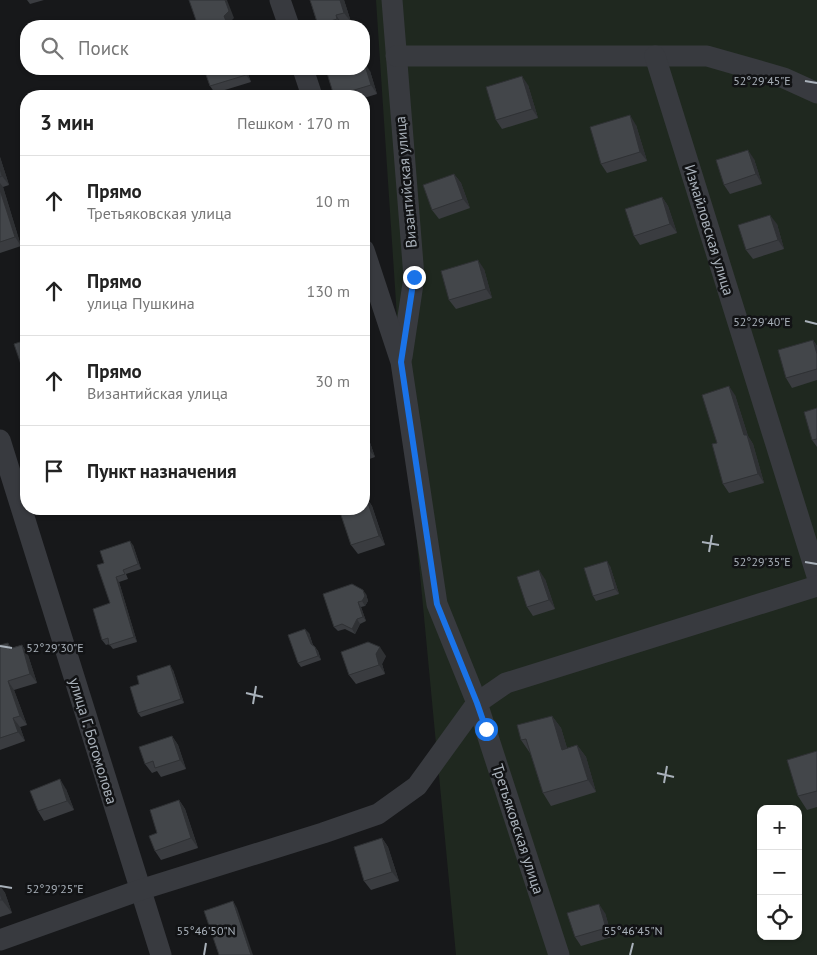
<!DOCTYPE html>
<html lang="ru">
<meta charset="utf-8">
<style>
body{margin:0;font-family:"PT Sans",sans-serif;background:#f6f6f6;color:#222}
.controls{position:absolute;right:15px;bottom:15px;display:grid;overflow:hidden;border-radius:10px;box-shadow:0 1px 4px #0004}
.controls button{width:45px;height:45px;display:grid;place-items:center;padding:0;border:0;border-bottom:1px solid #e0e0e0;background:#fff;color:#222;font:25px sans-serif}
.stop{position:absolute;width:15px;height:15px;margin:-11px;border:4px solid #1a73e8;border-radius:50%;background:#fff}
.stop.end{background:#1a73e8;border-color:#fff;box-shadow:0 1px 5px #0008}
.list{margin:0;padding:0;list-style:none}
h2{display:flex;justify-content:space-between;align-items:center;height:65px;margin:0;padding:0 20px;font-size:21px}
h2 small{font-size:16px;font-weight:400;color:#767676}
.list li{display:grid;grid-template-columns:32px 1fr auto;gap:15px;align-items:center;box-sizing:border-box;height:90px;padding:0 20px;border-top:1px solid #e0e0e0}
.list b{display:block;font-size:19px;white-space:nowrap}
.list p{margin:0;font-size:16px;white-space:nowrap;color:#767676}
.list em{font-size:16px;font-style:normal;color:#767676}
.icon{flex:none;width:28px;height:28px;fill:none;stroke:currentColor;stroke-width:2;stroke-linecap:round;stroke-linejoin:round}
.map{position:relative;flex:none;width:817px;height:955px;overflow:hidden}
.search{position:absolute;background:#fff;box-shadow:0 1px 4px #0004;left:20px;top:20px;width:350px;height:55px;display:flex;align-items:center;gap:12px;box-sizing:border-box;padding:0 18px;border-radius:20px;color:#767676;font-size:19px}
.panel{position:absolute;background:#fff;box-shadow:0 1px 4px #0004;left:20px;top:90px;width:350px;height:425px;border-radius:20px}
.map>svg:first-child{display:block}
.green{fill:#1f281f;fill-rule:evenodd}
.lines{fill:none;stroke-linecap:round;stroke-linejoin:round}
.minor{stroke:#383a3f;stroke-width:21}
.wall{fill:#3a3c40}
.shaded-wall{fill:#2f3134}
.building{fill:#43464a;stroke:#2f3134}
.route{stroke:#1a73e8;stroke-width:6}
.ticks{fill:none;stroke:#a9b1ba;stroke-width:2}
.labels{text-anchor:middle;stroke-width:5;stroke-linejoin:round;paint-order:stroke}
.street-label{font-size:15px;fill:#a9b1ba;stroke:#121315}
.ticks-label{font-size:12px;text-anchor:middle;fill:#a9b1ba;stroke:#121315;stroke-width:5;stroke-linejoin:round;paint-order:stroke}
</style>
<div class="map">
<svg width="817" height="955" viewBox="0 0 817 955">
<rect width="100%" height="100%" fill="#17181a"/>
<!-- green -->
<path class="green" d="M376,0H817V955H456L400,363ZM761,809H798V936H761Z"/>
<g class="lines">
<!-- minor -->
<g class="minor">
<path d="M280,0L289,26"/>
<path d="M392,0L414,277L402,357"/>
<path d="M396,56H707L784,78L817,93"/>
<path d="M655,56L817,576"/>
<path d="M303,69L312,96"/>
<path d="M364,250L401,362L437,604L477,703L559,955"/>
<path d="M0,440L161,955"/>
<path d="M0,940L140,890L323,833L378,814L417,786L477,703L506,683L817,586"/>
</g>
</g>
<!-- wall -->
<g class="wall">
<path d="M27,0H44L30,4Z"/>
<path d="M310,0H344L351,22L342,24L343,26H318Z"/>
<path d="M204,69H246L251,82L215,93L210,86Z"/>
<path d="M370,71L377,94L364,98V96H334Z"/>
<path d="M528,85L538,118L502,129L496,120Z"/>
<path d="M636,125L647,161L607,173L601,164Z"/>
<path d="M0,157L9,185L3,187L21,246L0,253Z"/>
<path d="M754,159L762,184L730,194L724,185Z"/>
<path d="M454,174L461,183L470,208L439,219L432,210Z"/>
<path d="M662,197L668,206L677,233L640,245L634,236Z"/>
<path d="M777,224L784,249L753,259L746,250Z"/>
<path d="M484,269L492,298L456,309L449,300Z"/>
<path d="M813,340L817,346V380L792,388L786,378Z"/>
<path d="M735,395L748,436L753,444L764,483L729,493L723,484L717,443Z"/>
<path d="M817,408V447L812,440Z"/>
<path d="M364,430L367,434L375,457L364,461Z"/>
<path d="M366,497L372,506L385,545L358,554L351,545Z"/>
<path d="M133,545L141,569L126,574L128,579L119,582L137,642L113,649L109,644L106,645L102,640L110,603L104,563Z"/>
<path d="M610,566L619,594L596,601L593,596Z"/>
<path d="M545,579L555,609L533,616L527,607Z"/>
<path d="M366,594L368,601L365,606L361,607L366,621L360,624L355,634L345,629L338,631L334,627Z"/>
<path d="M309,633L313,645L315,647L318,651L321,660L301,667L298,663Z"/>
<path d="M8,643L11,648L22,645L28,655L37,683L14,690L27,725L20,727L25,741L0,750V645Z"/>
<path d="M386,656L382,664L385,674L356,684L349,675Z"/>
<path d="M173,670L184,703L141,717L138,713L139,684Z"/>
<path d="M552,716L561,728L567,748L577,745L586,757L596,792L551,806L543,793L530,752V753L521,740Z"/>
<path d="M172,736L178,745L186,769L161,777L157,771L152,773L145,764Z"/>
<path d="M817,751V807L807,810L798,796Z"/>
<path d="M66,789L74,810L44,821L38,811Z"/>
<path d="M179,800L185,809L198,848L161,860L155,851L157,833Z"/>
<path d="M382,838L388,847L399,881L371,890L364,881Z"/>
<path d="M0,886L5,893L12,913L0,917Z"/>
<path d="M605,913L612,937L581,946L575,937Z"/>
</g>
<!-- shaded-wall -->
<g class="shaded-wall">
<path d="M225,0H227L234,18L229,23L230,26H228L224,16Z"/>
<path d="M340,0H344L351,22L344,13Z"/>
<path d="M336,15L342,24L343,26L337,19Z"/>
<path d="M364,62L370,71L377,94L371,85Z"/>
<path d="M244,69H246L251,82L246,75Z"/>
<path d="M522,76L528,85L538,118L532,109Z"/>
<path d="M630,115L636,125L647,161L640,152Z"/>
<path d="M748,150L754,159L762,184L756,174Z"/>
<path d="M0,157L9,185L2,176L0,168Z"/>
<path d="M454,174L461,183L470,208L463,199Z"/>
<path d="M0,183L3,187L21,246L15,237L0,190Z"/>
<path d="M662,197L668,206L677,233L670,224Z"/>
<path d="M770,215L777,224L784,249L778,240Z"/>
<path d="M478,260L484,269L492,298L486,289Z"/>
<path d="M813,340L817,346V354Z"/>
<path d="M729,386L735,395L748,436L753,444L764,483L758,474L744,435Z"/>
<path d="M364,430L367,434L375,457L370,451Z"/>
<path d="M366,497L372,506L385,545L379,536Z"/>
<path d="M130,541L133,545L141,569L138,564Z"/>
<path d="M607,561L610,566L619,594L615,589Z"/>
<path d="M539,570L545,579L555,609L549,600Z"/>
<path d="M116,577L119,582L137,642L134,637Z"/>
<path d="M363,590L366,594L368,601L365,606L362,601Z"/>
<path d="M358,602L361,607L366,621L363,617Z"/>
<path d="M357,619L360,624L355,634L352,629Z"/>
<path d="M305,629L309,633L314,649L311,644Z"/>
<path d="M22,645L28,655L37,683L30,674Z"/>
<path d="M315,647L318,651L321,660L318,656Z"/>
<path d="M380,647L386,656L382,664L385,674L379,665L376,654Z"/>
<path d="M170,665L173,670L184,703L181,699Z"/>
<path d="M8,681L14,690L27,725L20,716Z"/>
<path d="M552,716L561,728L571,762L562,750Z"/>
<path d="M13,718L20,727L25,741L18,732Z"/>
<path d="M172,736L178,745L186,769L180,760Z"/>
<path d="M577,745L586,757L596,792L588,780Z"/>
<path d="M60,779L66,789L74,810L67,801Z"/>
<path d="M179,800L185,809L198,848L191,838Z"/>
<path d="M382,838L388,847L399,881L392,872Z"/>
<path d="M0,886L5,893L12,913L2,900L0,893Z"/>
<path d="M233,901L237,908L253,955H251Z"/>
<path d="M599,904L605,913L612,937L606,928Z"/>
</g>
<!-- building -->
<g class="building">
<path d="M189,0H225L229,11L224,16L228,26H198Z"/>
<path d="M310,0H340L344,13L336,15L337,19L318,25Z"/>
<path d="M364,62L371,85L334,96L327,73L341,69H364Z"/>
<path d="M204,69H244L246,75L210,86Z"/>
<path d="M522,76L532,109L496,120L486,87Z"/>
<path d="M630,115L640,152L601,164L590,127Z"/>
<path d="M748,150L756,174L724,185L716,160Z"/>
<path d="M0,168L2,176L0,177Z"/>
<path d="M454,174L463,199L432,210L423,185Z"/>
<path d="M0,190L15,237L0,242Z"/>
<path d="M662,197L670,224L634,236L625,209Z"/>
<path d="M770,215L778,240L746,250L738,225Z"/>
<path d="M478,260L486,289L449,300L441,271Z"/>
<path d="M26,340V379L14,344Z"/>
<path d="M813,340L817,354V369L786,378L778,350Z"/>
<path d="M729,386L744,435H747L758,474L723,484L712,444L717,443L702,395Z"/>
<path d="M817,408V439L812,440L804,412Z"/>
<path d="M364,432L370,451L364,453Z"/>
<path d="M364,497H366L379,536L351,545L339,509H364Z"/>
<path d="M130,541L138,564L123,570L125,574L116,577L134,637L109,645L108,638L102,640L93,609L110,603L97,565L104,563L100,551Z"/>
<path d="M607,561L615,589L593,596L584,568Z"/>
<path d="M539,570L549,600L527,607L517,577Z"/>
<path d="M352,584L363,590L365,596L362,601L358,602L363,617L357,619L352,629L342,624L334,627L323,594Z"/>
<path d="M305,629L311,644L315,647L318,656L298,663L288,635Z"/>
<path d="M368,642L380,647L376,654L379,665L349,675L341,652Z"/>
<path d="M8,643L9,649L22,645L30,674L8,681L20,716L13,718L18,732L0,738V645Z"/>
<path d="M170,665L181,699L138,713L130,687L139,684L137,676Z"/>
<path d="M552,716L562,750L577,745L588,780L543,793L526,739L521,740L517,725Z"/>
<path d="M172,736L180,760L155,768L153,761L145,764L139,747Z"/>
<path d="M817,751V791L798,796L787,760Z"/>
<path d="M60,779L67,801L38,811L30,791Z"/>
<path d="M179,800L191,838L155,851L149,836L157,833L150,810Z"/>
<path d="M382,838L392,872L364,881L354,847Z"/>
<path d="M0,893L2,900H0Z"/>
<path d="M233,901L251,955H219L204,911Z"/>
<path d="M599,904L606,928L575,937L567,913Z"/>
</g>
<g class="lines">
<!-- route -->
<path class="route" d="M414,277L401,362L437,604L477,703L486,729"/>
</g>
<!-- ticks -->
<path class="ticks" d="M805,81L817,83M805,321L817,324M702,542L719,545M709,552L712,535M805,562L817,564M0,646L12,648M246,693L263,697M253,704L256,686M657,773L674,777M664,783L667,766M0,886L12,888M204,955L206,943M630,955L633,943"/>
<g class="labels">
<!-- street labels -->
<g class="street-label">
<text transform="translate(406 182) rotate(-95)" y="5">Византийская улица</text>
<text transform="translate(709 230) rotate(73)" y="5">Измайловская улица</text>
<text transform="translate(93 741) rotate(73)" y="5">улица Г. Богомолова</text>
<text transform="translate(518 829) rotate(72)" y="5">Третьяковская улица</text>
</g>
</g>
<g class="ticks-label">
<text x="762" y="85">52°29'45"E</text>
<text x="762" y="326">52°29'40"E</text>
<text x="762" y="566">52°29'35"E</text>
<text x="55" y="652">52°29'30"E</text>
<text x="55" y="893">52°29'25"E</text>
<text x="206" y="935">55°46'50"N</text>
<text x="633" y="935">55°46'45"N</text>
</g>
</svg>
<div class="controls">
<button>+</button>
<button>−</button>
<button><svg class="icon" aria-label="locate" viewBox="0 0 24 24"><circle cx="12" cy="12" r="6"/><path d="M12 2v4M12 18v4M2 12h4M18 12h4"/></svg></button>
</div>
<div class="stop" style="left:486px;top:729px"></div>
<div class="stop end" style="left:414px;top:277px"></div>
<div class="search"><svg class="icon" aria-label="search" viewBox="0 0 24 24"><circle cx="10" cy="10" r="6"/><path d="M15 15l6 6"/></svg>Поиск</div>
<section class="panel">
<h2>3 мин<small>Пешком · 170 m</small></h2>
<ul class="list">
<li><svg class="icon" aria-label="ahead" viewBox="0 0 24 24"><path d="M12 20V5M6 11l6-6 6 6"/></svg><div><b>Прямо</b><p>Третьяковская улица</p></div><em>10 m</em></li>
<li><svg class="icon" aria-label="ahead" viewBox="0 0 24 24"><path d="M12 20V5M6 11l6-6 6 6"/></svg><div><b>Прямо</b><p>улица Пушкина</p></div><em>130 m</em></li>
<li><svg class="icon" aria-label="ahead" viewBox="0 0 24 24"><path d="M12 20V5M6 11l6-6 6 6"/></svg><div><b>Прямо</b><p>Византийская улица</p></div><em>30 m</em></li>
<li><svg class="icon" aria-label="arrive" viewBox="0 0 24 24"><path d="M6 21V4h12l-3 4 3 4H6"/></svg><div><b>Пункт назначения</b></div></li>
</ul>
</section>
</div>
